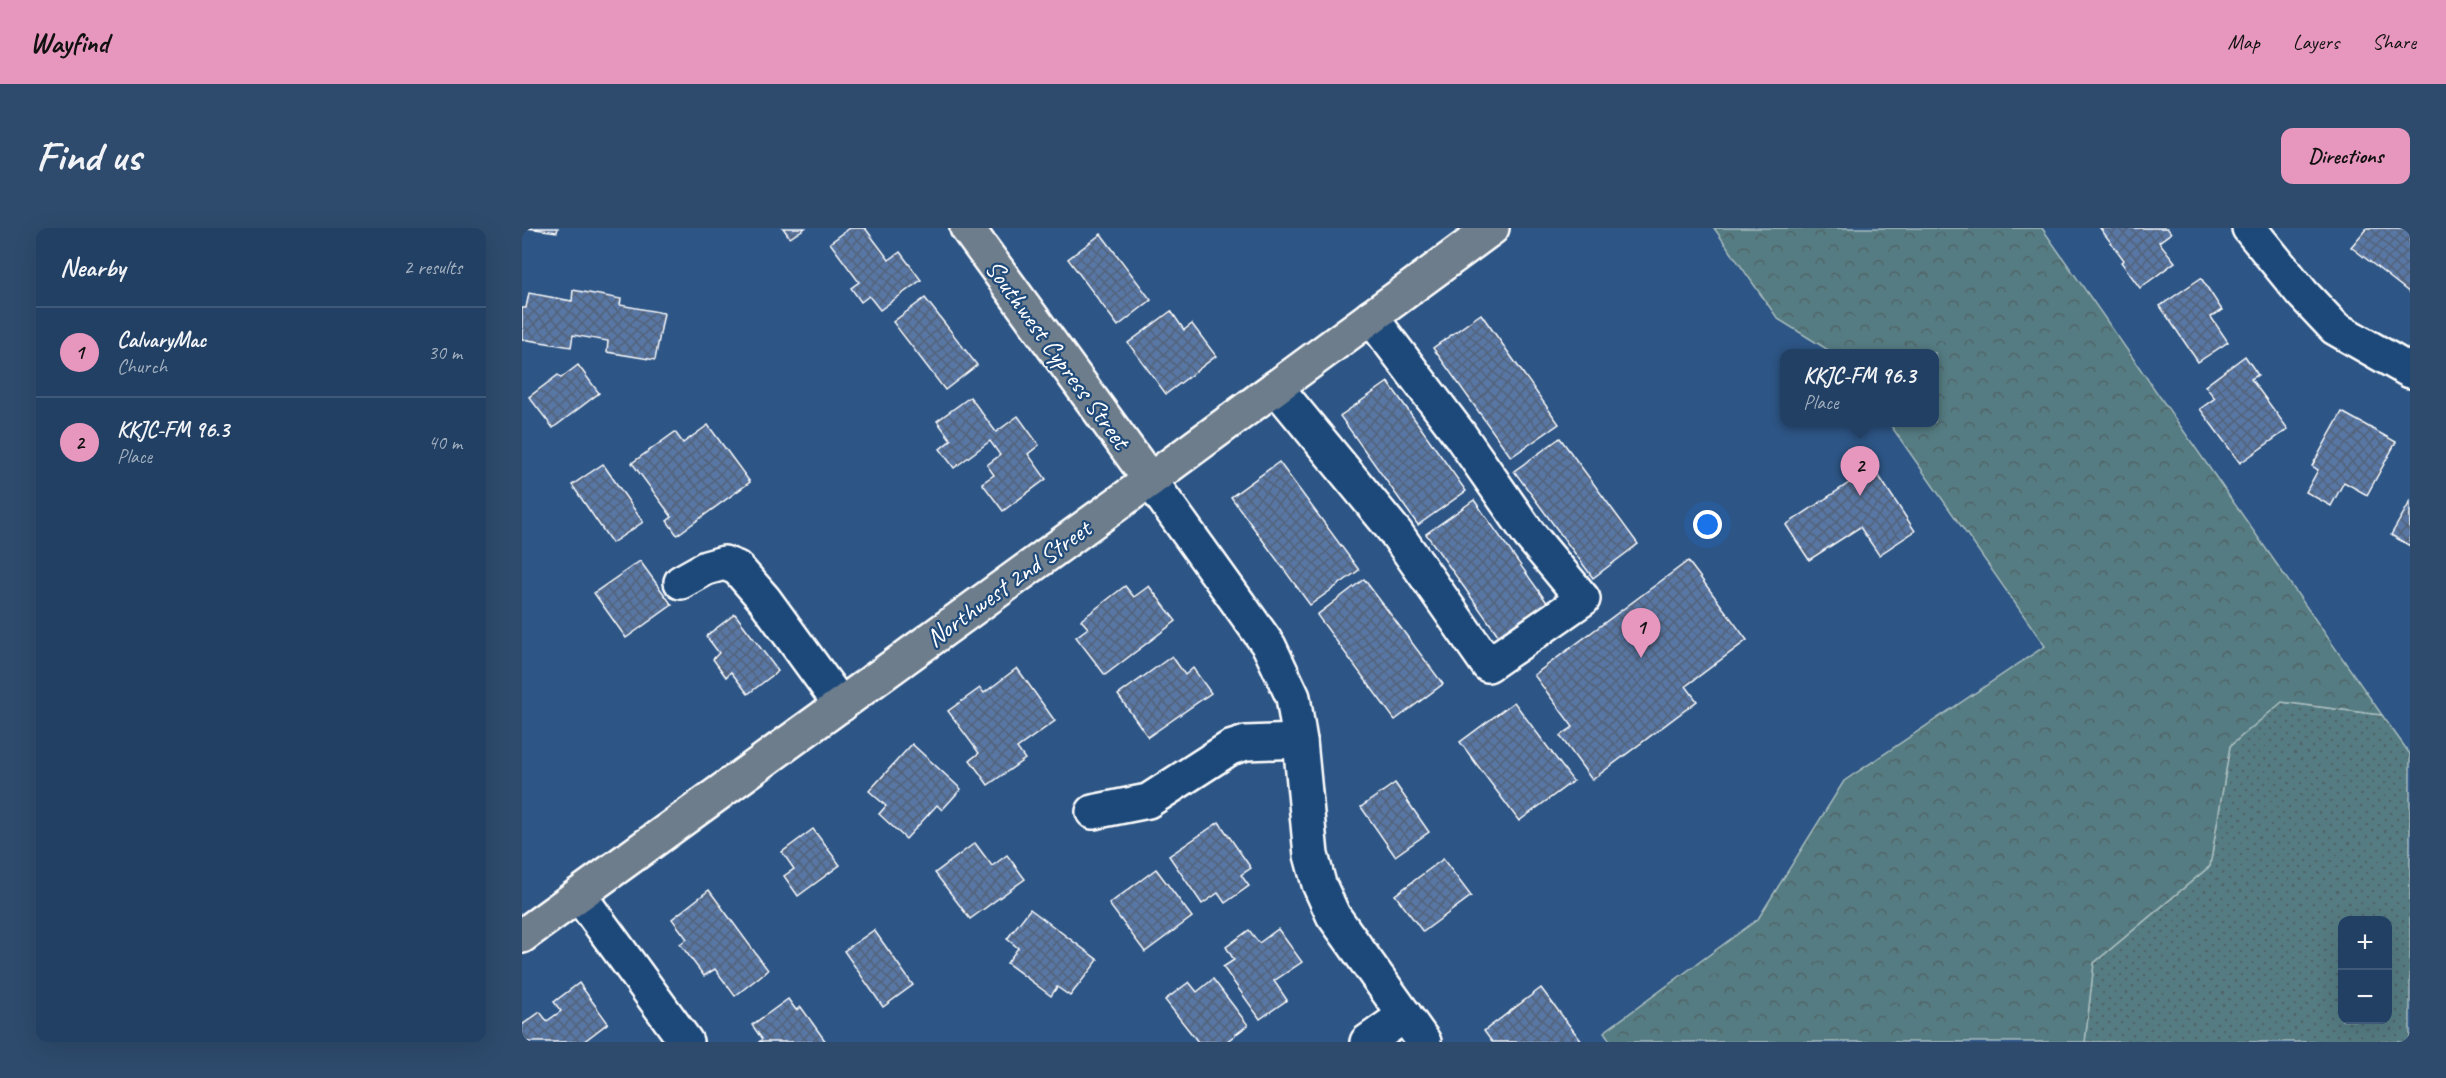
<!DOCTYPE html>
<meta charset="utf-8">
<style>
body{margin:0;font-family:Caveat,sans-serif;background:#2e4b6d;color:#f1f3f6}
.controls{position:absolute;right:18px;bottom:18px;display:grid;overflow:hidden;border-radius:12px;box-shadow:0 6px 24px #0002}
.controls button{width:54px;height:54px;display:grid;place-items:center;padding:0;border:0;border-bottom:2px solid #3f5978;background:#224064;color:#f1f3f6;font:30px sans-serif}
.you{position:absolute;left:1186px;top:297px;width:21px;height:21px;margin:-15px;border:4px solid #fff;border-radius:50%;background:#1a73e8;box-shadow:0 0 0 9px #1a73e833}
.badge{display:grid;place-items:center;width:39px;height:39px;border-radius:50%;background:#e797bd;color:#111;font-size:20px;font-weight:700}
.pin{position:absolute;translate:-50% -50px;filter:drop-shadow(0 2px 3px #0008)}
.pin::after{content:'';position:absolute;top:32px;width:21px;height:18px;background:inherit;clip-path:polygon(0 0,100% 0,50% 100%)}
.popup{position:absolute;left:1258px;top:121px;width:159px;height:78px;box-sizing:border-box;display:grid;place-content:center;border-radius:12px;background:#224064;filter:drop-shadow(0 2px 4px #0005);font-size:20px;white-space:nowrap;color:#a2afbf}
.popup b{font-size:22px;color:#f1f3f6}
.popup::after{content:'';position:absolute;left:50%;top:100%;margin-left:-12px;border:12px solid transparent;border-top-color:#224064}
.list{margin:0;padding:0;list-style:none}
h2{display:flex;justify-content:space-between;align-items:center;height:78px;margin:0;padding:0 24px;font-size:26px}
h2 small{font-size:20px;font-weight:400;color:#a2afbf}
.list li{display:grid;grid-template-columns:39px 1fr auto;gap:18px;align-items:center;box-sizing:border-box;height:90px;padding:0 24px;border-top:2px solid #3f5978}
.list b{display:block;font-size:22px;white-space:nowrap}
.list p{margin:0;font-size:20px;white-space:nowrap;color:#a2afbf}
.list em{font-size:20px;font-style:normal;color:#a2afbf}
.map{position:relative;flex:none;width:1888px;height:814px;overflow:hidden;border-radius:12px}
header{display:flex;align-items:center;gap:36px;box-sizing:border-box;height:84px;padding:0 30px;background:#e797bd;color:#111}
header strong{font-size:28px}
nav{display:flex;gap:33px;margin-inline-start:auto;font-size:21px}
.intro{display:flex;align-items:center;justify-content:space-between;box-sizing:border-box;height:144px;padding:0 36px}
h1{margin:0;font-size:42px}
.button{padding:15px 27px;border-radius:12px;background:#e797bd;color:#111;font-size:21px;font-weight:700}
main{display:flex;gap:36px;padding:0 36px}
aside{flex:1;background:#224064;border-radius:12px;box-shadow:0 6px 24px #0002}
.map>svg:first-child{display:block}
.grass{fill:url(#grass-dots);stroke:#aabec0;stroke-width:1.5;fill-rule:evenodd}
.forest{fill:url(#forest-crowns);stroke:#aabec0;stroke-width:1.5}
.building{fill:url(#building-cross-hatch);stroke:#fff;stroke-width:1.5}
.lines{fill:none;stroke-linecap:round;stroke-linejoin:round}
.minor-casing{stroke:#fff;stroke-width:38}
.major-casing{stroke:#fff;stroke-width:38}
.minor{stroke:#1f4a7a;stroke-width:33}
.major{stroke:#6d7d8c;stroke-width:33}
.labels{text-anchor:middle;stroke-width:4.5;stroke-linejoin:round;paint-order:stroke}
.street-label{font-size:26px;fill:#fff;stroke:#1f4a7a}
</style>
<header>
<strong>Wayfind</strong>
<nav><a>Map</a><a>Layers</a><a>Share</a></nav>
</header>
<div class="intro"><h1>Find us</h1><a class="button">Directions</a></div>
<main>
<aside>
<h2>Nearby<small>2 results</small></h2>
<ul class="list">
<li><span class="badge">1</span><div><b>CalvaryMac</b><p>Church</p></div><em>30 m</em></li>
<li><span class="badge">2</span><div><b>KKJC-FM 96.3</b><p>Place</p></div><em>40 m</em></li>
</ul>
</aside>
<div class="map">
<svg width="1888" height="814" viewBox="0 0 1888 814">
<defs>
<pattern id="grass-dots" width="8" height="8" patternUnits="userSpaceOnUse" patternTransform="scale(1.5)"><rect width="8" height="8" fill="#557c82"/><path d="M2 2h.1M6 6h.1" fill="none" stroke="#506467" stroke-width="1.8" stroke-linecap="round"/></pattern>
<pattern id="forest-crowns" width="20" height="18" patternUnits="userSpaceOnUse" patternTransform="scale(1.5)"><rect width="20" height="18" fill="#557c82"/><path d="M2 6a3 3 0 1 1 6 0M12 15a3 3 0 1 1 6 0" fill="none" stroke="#506467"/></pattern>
<pattern id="building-cross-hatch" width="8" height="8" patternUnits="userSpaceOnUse" patternTransform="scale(1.5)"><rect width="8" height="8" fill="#5977a4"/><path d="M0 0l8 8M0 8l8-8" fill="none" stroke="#526278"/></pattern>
</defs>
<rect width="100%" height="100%" fill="#2d5585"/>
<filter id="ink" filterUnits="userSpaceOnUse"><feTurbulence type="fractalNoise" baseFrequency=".0167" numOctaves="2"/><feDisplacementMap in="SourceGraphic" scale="12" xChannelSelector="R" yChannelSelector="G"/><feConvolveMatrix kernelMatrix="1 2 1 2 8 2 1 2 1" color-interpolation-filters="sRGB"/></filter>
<g filter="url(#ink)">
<!-- grass -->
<path class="grass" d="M1759,474L1860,487L1888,526V814H1563L1572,735L1688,638L1708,518ZM1820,692H1866V792H1820Z"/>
<!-- forest -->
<path class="forest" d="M1192,0H1520L1860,487L1760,474L1708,518L1688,638L1572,735L1563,814H1089L1082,804L1236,691L1322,553L1523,418L1367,195L1413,194V125H1311L1256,91Z"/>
<!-- building -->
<g class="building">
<path d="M5,0H36L35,4Z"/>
<path d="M261,0H283L268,10Z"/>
<path d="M328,0H343L367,32L378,24L399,52L358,82L347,68L339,74L329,60L337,54L308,15Z"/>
<path d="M1578,0H1645L1649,5L1637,14L1653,34L1618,60L1599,34L1602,32Z"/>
<path d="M1845,0H1888V65L1829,19Z"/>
<path d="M579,6L629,72L596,98L546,31Z"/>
<path d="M1679,50L1700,82L1689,89L1706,114L1676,134L1638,78Z"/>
<path d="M51,62L99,71L98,77L142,85L133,132L85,124L86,113L51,107L49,119L0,111V80H4L7,65L50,73Z"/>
<path d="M403,70L455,137L423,162L371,94Z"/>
<path d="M649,83L662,102L670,96L694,128L644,166L606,115Z"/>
<path d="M959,86L1037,196L989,229L911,120Z"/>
<path d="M1723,128L1736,147L1729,151L1766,201L1718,235L1678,181L1693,170L1683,158Z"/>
<path d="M56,137L77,165L31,200L7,169L36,147L39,150Z"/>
<path d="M866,154L944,263L896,297L818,188Z"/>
<path d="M448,169L474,204L496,188L517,217L506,226L524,251L481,283L460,255L472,247L465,237L478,227L468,213L432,240L418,221L429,212L415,193Z"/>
<path d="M1820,184L1874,214L1845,267L1822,254L1809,278L1784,264L1796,242L1790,238Z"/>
<path d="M186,197L228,254L155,307L145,293L150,289L110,235L153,204L161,215Z"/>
<path d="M1038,210L1116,316L1071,350L992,243Z"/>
<path d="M757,234L837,342L788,377L709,269Z"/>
<path d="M81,236L121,294L90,315L50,257Z"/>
<path d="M1351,239L1393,303L1357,327L1338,299L1287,332L1264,297Z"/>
<path d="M952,272L1029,380L981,414L904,306Z"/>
<path d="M1888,274V318L1869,307Z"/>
<path d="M118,333L150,377L104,410L72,365Z"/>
<path d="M1166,333L1225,412L1164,458L1175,473L1070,552L1038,508L1051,499L1012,447Z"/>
<path d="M842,351L921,456L873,492L795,387Z"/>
<path d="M603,358L612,369L627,358L654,393L583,447L554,409L566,400L559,392Z"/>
<path d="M213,386L256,443L226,466L209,444L204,449L191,431L197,425L184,408Z"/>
<path d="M650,428L663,447L671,440L689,465L626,509L596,467Z"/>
<path d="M495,440L533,493L495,520L503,531L466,557L448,532L457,525L426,483L458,460L462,465Z"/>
<path d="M992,474L1051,553L997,593L938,514Z"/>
<path d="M390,516L439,561L420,582L415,577L384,611L357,586L364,578L347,563Z"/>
<path d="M873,555L907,604L873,628L839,579Z"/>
<path d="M697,594L729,640L719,647L727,658L703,675L696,665L680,676L647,628Z"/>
<path d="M291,601L318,637L276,668L262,648L272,641L260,624Z"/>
<path d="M453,615L470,638L485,627L503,651L448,691L413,645Z"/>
<path d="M921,631L949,668L901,704L873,667Z"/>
<path d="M634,641L670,689L623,724L587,676Z"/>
<path d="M187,662L246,742L213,768L193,741L182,748L158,716L165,711L150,691Z"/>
<path d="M508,681L576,732L548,768L535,759L529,768L485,735L496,720L485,711Z"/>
<path d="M756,701L780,734L752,753L765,772L738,791L701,739L712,732L704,719L727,702L737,715Z"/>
<path d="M352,702L391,757L361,779L322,723Z"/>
<path d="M691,751L726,797L704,814H676L643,772L667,754L675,764Z"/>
<path d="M57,755L86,795L61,814H0V797L18,784L25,793L39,783L32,774Z"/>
<path d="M1019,760L1060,814H970L962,803Z"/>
<path d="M266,771L274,782L279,779L304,814H237L240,811L230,797Z"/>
</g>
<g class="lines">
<!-- minor casing -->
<g class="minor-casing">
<g id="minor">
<path d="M1727,0L1780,65L1813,100L1888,143"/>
<path d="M754,159L874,305L966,437L1061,371L1007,306L938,207L849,89"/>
<path d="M628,252L747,418L771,469L778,513L789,627L797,656L811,687L902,814"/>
<path d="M159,354L184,340L202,335L215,340L242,371L319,477"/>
<path d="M571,584L626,573L708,520L724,515L778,513"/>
<path d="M57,667L164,814"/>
<path d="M845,814L883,787"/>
</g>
</g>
<!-- major casing -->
<g class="major-casing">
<g id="major">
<path d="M445,0L628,252"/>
<path d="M0,708L628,252L970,0"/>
</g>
</g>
<!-- minor -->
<use href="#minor" class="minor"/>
<!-- major -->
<use href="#major" class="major"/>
</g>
</g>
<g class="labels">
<!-- street labels -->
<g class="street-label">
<text transform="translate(536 126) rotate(54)" y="9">Southwest Cypress Street</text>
<text transform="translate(486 355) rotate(-36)" y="9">Northwest 2nd Street</text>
</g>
</g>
</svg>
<div class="controls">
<button>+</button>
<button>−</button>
</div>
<div class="you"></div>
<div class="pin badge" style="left:1119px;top:430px">1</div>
<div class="pin badge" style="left:1338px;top:268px">2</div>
<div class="popup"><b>KKJC-FM 96.3</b>Place</div>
</div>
</main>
